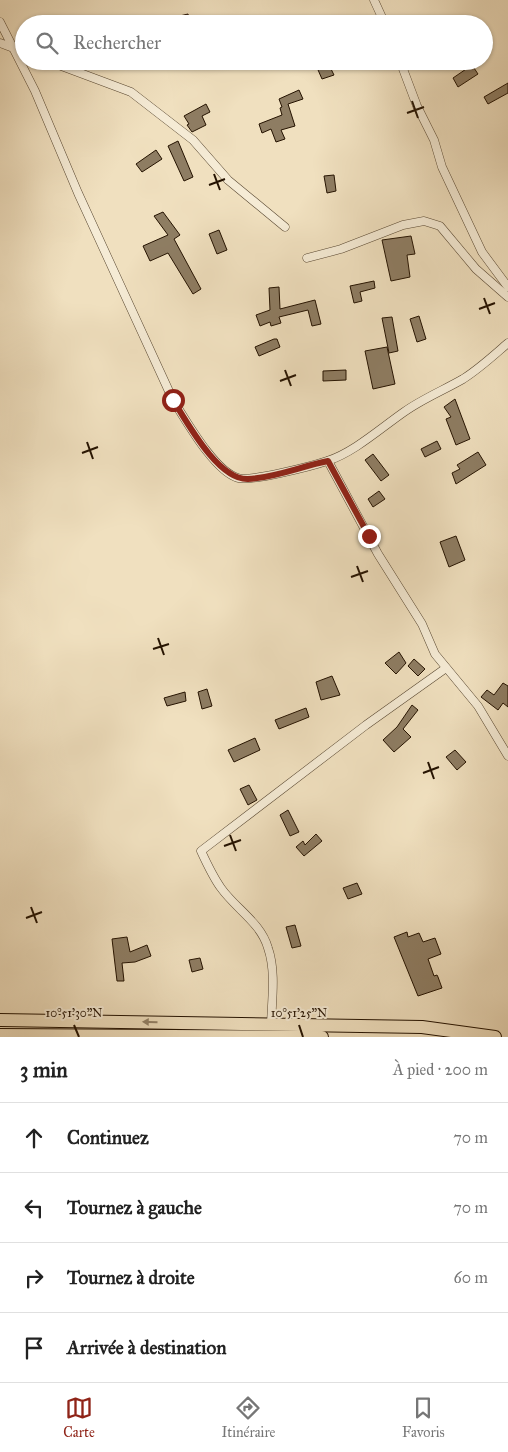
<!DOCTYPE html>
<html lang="fr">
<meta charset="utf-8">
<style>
body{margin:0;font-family:"IM FELL Great Primer",serif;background:#f6f6f6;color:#222}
.stop{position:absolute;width:15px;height:15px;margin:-11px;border:4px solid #8f2418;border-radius:50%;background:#fff}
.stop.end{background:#8f2418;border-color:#fff;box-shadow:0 1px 5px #0008}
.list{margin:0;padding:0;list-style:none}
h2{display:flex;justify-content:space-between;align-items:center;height:65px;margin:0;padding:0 20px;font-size:21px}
h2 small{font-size:16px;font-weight:400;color:#767676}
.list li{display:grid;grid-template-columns:32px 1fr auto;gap:15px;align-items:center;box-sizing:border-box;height:70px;padding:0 20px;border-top:1px solid #e0e0e0}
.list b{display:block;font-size:19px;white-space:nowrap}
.list em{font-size:16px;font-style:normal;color:#767676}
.icon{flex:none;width:28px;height:28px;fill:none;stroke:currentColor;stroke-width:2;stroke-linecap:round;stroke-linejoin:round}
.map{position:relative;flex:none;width:508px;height:1037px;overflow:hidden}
.search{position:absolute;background:#fff;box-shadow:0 1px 4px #0004;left:15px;right:15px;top:15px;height:55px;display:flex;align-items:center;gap:12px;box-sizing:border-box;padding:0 18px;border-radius:28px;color:#767676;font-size:19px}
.sheet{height:345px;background:#fff}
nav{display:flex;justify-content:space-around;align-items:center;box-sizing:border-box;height:70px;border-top:1px solid #e0e0e0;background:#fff;font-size:14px;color:#767676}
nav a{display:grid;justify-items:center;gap:2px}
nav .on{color:#8f2418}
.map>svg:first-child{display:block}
.building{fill:#8e7d63;stroke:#241200}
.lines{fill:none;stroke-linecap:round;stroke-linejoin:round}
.minor-casing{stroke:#574630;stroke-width:9}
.trunk-casing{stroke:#241200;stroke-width:14}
.minor{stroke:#f5ebd5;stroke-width:8}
.trunk{stroke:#f0e0bf;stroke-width:12}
.oneway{fill:#948369}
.route{stroke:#8f2418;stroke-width:6}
.ticks{fill:none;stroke:#241200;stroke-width:2}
.ticks-label{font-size:12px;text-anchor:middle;fill:#241200;stroke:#f5ebd5;stroke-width:4;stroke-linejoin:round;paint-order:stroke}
</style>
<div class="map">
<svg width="508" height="1037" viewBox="0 0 508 1037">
<rect width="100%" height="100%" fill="#f0e0bf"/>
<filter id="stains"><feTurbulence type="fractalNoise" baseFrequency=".004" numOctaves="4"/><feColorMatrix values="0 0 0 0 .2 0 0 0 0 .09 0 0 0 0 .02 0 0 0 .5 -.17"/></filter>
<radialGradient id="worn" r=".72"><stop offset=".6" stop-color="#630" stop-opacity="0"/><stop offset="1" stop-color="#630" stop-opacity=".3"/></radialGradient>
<!-- building -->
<g class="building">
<path d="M188,14L190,24H160L159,21Z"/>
<path d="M320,61H327L334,75L322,79L315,63Z"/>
<path d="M472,65L478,74L458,87L453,78Z"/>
<path d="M508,83V93L488,104L484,97Z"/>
<path d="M299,90L303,99L288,104L295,126L281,130L285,139L276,142L271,129L262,133L259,124L282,115L280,108L282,107L279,99Z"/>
<path d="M206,104L210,112L202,116L206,125L192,132L187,125L189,124L184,116Z"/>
<path d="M178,141L193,177L184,181L168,146Z"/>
<path d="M156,150L162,159L142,172L136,164Z"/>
<path d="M334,175L336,191L327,193L324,176Z"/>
<path d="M163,212L180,235L174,239L201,289L193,294L168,253L150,261L143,246L168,235L154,216Z"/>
<path d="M219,230L227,250L217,254L209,234Z"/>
<path d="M411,236L415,254L407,255L410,277L391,281L382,240Z"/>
<path d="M374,281L375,288L360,292L362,301L354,303L350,286Z"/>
<path d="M279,287L280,309L315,300L321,324L312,326L308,310L279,317L281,323L271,326L270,322L260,326L256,315L270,310L269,288Z"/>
<path d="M419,316L426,339L417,342L410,319Z"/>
<path d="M392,317L398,351L389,353L382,318Z"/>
<path d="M274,339H277L280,347L259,356L255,347Z"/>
<path d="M387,347L395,384L373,389L365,351Z"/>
<path d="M346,370V380L323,381V371Z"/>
<path d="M455,399L470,439L456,445L446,419L451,417L444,407Z"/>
<path d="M437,441L441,449L425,457L421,449Z"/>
<path d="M478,452L486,465L456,484L452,473L460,469L457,465Z"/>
<path d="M373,454L389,475L381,481L365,460Z"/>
<path d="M379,491L385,499L373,507L368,499Z"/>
<path d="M456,536L465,560L449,567L440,542Z"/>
<path d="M399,652L406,663L396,674L385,663Z"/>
<path d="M414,659L425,669L418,676L408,666Z"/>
<path d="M332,676L340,695L321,700L316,682Z"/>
<path d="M503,683L508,686V707L503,703L498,710L481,697L487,690L494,695Z"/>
<path d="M207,689L212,706L202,709L198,692Z"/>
<path d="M185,692L186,701L167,706L164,698Z"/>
<path d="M412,705L418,710L403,729L411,737L394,752L383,740L397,727Z"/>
<path d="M306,708L309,717L279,729L275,720Z"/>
<path d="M255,738L260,750L234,762L228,750Z"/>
<path d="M455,750L466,762L457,770L446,757Z"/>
<path d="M249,785L257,800L248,805L240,789Z"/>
<path d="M288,810L299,832L290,836L280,815Z"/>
<path d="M316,834L322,841L304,856L296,847L303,841L305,845Z"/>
<path d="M357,883L362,894L348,899L343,888Z"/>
<path d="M295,925L301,946L292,948L286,927Z"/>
<path d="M407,932L408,937L419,933L423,942L435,938L441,954L428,959L434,976L437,975L438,977L442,988L418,996L394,937Z"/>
<path d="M127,937L130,952L147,945L151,956L135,962L122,963L124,981H117L112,939Z"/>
<path d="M200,958L203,969L192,972L189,960Z"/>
</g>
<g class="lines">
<!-- minor casing -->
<g class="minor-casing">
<g id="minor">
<path d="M374,0L385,24"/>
<path d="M0,22L35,91L78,193L173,400C186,420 214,471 238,478C250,482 312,466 327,461C353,453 381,428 404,412C422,399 444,390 463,379C479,369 494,355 508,343"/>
<path d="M0,43L24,52"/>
<path d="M48,61L131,92L193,140L228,180L285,227"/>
<path d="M400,61L417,106L434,140L442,167L482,252L508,287"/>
<path d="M307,258L341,249L403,225L424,221L440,226L476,269L508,297"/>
<path d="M328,461L378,554L422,624L435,654L478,706L508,756"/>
<path d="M271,1024C272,999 276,971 268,948C261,923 236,909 221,888C213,877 207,864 201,851L366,725L446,668"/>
</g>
</g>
<!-- trunk casing -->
<g class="trunk-casing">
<g id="trunk">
<path d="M0,1020L422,1027L495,1037"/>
<path d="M0,1035L322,1037"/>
</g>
</g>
<!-- minor -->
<use href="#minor" class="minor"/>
<!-- trunk -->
<use href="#trunk" class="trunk"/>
</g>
<!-- one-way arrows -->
<defs><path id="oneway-solid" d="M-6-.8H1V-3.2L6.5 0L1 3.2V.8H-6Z" transform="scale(1.25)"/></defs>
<use class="oneway" href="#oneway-solid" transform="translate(150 1022) rotate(-179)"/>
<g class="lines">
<!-- route -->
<path class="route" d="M173,400C187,422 218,480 248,479C274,478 302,466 328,461L369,536"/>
</g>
<!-- ticks -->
<path class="ticks" d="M412,101L418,118M407,113L424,107M214,174L220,190M209,185L225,179M484,298L490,314M479,309L495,303M285,370L291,386M280,381L296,375M87,442L93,459M82,453L98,447M357,566L363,582M351,577L368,571M158,638L164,655M153,649L169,644M428,762L434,779M423,773L439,767M230,835L236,851M224,846L241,840M31,907L37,923M26,918L42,912M74,1025L79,1037M299,1025L303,1037"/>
<g class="ticks-label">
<text x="74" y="1017">10°51'30"N</text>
<text x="299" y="1017">10°51'25"N</text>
</g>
<rect width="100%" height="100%" filter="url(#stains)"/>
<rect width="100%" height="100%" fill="url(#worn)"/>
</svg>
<div class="stop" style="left:173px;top:400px"></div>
<div class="stop end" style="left:369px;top:536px"></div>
<div class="search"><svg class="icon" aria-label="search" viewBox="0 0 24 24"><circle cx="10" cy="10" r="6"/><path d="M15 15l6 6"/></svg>Rechercher</div>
</div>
<section class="sheet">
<h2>3 min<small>À pied · 200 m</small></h2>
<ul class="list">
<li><svg class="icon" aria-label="ahead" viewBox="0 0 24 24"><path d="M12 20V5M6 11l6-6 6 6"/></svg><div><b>Continuez</b></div><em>70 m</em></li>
<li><svg class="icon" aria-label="left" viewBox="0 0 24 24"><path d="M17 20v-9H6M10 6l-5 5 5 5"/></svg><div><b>Tournez à gauche</b></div><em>70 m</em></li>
<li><svg class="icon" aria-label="right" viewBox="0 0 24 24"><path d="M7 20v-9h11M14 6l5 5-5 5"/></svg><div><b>Tournez à droite</b></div><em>60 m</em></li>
<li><svg class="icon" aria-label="arrive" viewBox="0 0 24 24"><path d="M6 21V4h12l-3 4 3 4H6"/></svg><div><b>Arrivée à destination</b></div></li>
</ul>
</section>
<nav>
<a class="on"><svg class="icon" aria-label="map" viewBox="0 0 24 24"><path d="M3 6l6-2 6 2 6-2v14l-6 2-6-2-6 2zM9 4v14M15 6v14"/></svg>Carte</a>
<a><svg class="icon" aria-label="directions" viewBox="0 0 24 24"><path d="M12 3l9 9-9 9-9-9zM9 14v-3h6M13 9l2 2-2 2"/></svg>Itinéraire</a>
<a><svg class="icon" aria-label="saved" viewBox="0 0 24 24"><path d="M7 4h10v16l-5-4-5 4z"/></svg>Favoris</a>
</nav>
